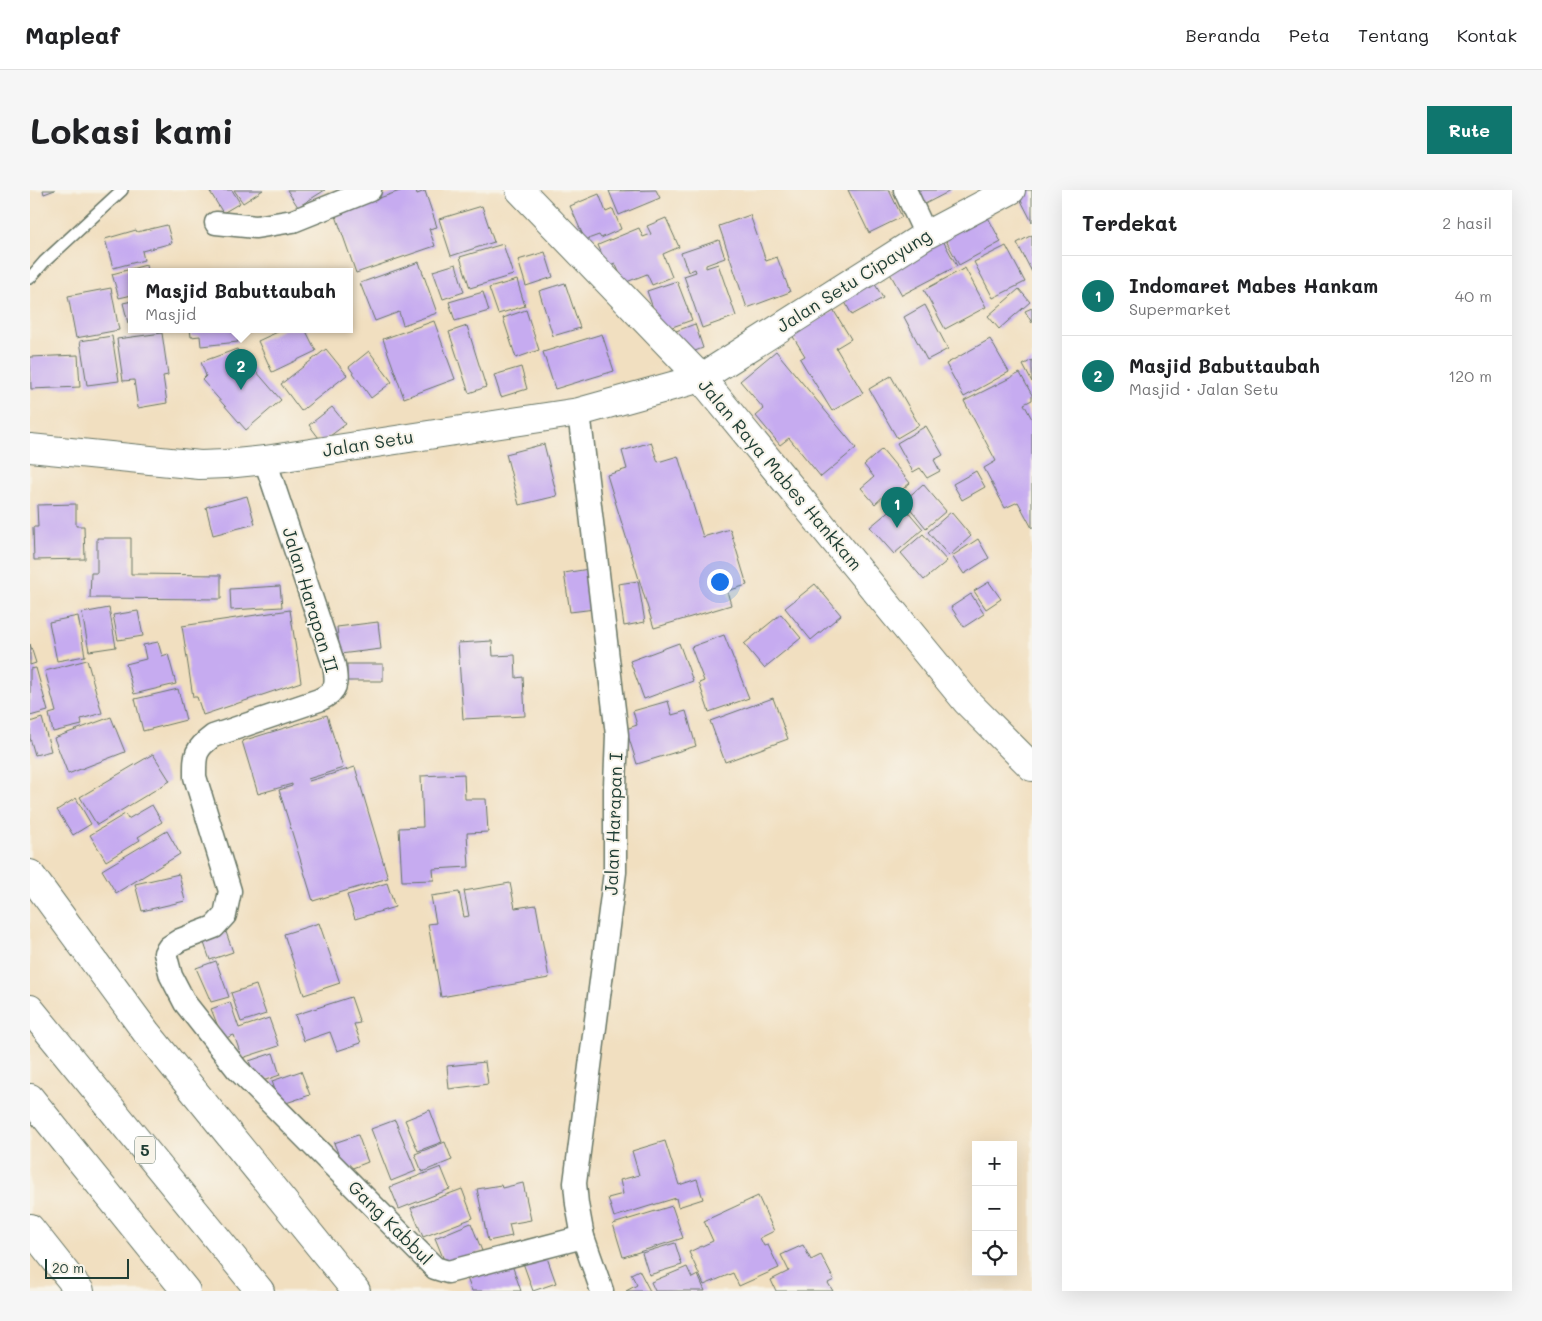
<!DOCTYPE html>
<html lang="id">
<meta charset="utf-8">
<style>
body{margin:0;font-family:Mali,sans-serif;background:#f6f6f6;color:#202124}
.controls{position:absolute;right:15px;bottom:15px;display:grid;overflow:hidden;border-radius:0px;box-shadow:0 5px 20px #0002}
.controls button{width:45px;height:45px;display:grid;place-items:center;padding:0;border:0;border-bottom:1px solid #e0e0e0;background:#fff;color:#202124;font:25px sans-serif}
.scale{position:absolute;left:15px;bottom:12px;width:84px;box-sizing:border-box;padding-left:5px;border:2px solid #1f3d34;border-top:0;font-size:14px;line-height:18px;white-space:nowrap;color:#1f3d34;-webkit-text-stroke:4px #f7f3e8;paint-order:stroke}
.you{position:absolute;left:689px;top:391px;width:18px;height:18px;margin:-12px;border:4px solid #fff;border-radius:50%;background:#1a73e8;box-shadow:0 0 0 8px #1a73e833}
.badge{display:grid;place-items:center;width:32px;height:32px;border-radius:50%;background:#0f766e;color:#fff;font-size:16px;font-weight:700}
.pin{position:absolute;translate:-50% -41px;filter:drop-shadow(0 1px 2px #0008)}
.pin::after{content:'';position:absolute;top:26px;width:18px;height:15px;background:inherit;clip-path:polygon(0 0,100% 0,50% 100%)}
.popup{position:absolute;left:98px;top:78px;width:225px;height:65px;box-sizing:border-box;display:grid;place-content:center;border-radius:0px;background:#fff;filter:drop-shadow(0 1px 4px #0005);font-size:16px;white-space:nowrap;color:#757577}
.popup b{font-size:19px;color:#202124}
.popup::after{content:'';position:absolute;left:50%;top:100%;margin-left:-10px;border:10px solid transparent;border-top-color:#fff}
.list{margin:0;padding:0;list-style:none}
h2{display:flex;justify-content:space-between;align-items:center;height:65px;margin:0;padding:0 20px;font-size:21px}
h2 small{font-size:16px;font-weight:400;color:#757577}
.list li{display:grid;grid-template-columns:32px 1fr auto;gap:15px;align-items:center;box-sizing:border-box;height:80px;padding:0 20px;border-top:1px solid #e0e0e0}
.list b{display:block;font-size:19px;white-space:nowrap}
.list p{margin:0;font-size:16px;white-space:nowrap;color:#757577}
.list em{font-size:16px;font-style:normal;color:#757577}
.icon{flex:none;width:28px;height:28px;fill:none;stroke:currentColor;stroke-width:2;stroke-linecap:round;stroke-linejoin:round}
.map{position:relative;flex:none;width:1002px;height:1101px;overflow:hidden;border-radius:0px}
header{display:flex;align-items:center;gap:30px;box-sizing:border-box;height:70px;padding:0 25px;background:#fff;border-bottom:1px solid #e0e0e0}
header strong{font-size:24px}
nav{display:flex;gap:28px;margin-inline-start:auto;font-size:18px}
.intro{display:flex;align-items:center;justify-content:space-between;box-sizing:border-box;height:120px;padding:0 30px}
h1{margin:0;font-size:35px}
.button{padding:12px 22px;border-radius:0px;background:#0f766e;color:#fff;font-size:18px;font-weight:700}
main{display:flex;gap:30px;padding:0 30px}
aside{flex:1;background:#fff;border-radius:0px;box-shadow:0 5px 20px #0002}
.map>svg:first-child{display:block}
.building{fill:#c6abf0}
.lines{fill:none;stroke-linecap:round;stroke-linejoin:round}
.service-casing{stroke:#687665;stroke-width:14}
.minor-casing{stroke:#687665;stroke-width:25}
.tertiary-casing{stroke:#687665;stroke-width:30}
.secondary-casing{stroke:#687665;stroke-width:30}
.motorway-casing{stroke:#687665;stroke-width:30}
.service{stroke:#fff;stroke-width:11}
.minor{stroke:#fff;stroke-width:22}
.tertiary{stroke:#fff;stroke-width:28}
.secondary{stroke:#fff;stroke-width:28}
.motorway{stroke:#fff;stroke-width:28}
.labels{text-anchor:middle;stroke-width:4;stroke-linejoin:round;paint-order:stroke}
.shield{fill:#f7f3e8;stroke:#60746a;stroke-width:1}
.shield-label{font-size:16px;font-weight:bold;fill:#1f3d34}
.street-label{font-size:18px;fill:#1f3d34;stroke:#f7f3e8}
</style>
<header>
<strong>Mapleaf</strong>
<nav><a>Beranda</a><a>Peta</a><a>Tentang</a><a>Kontak</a></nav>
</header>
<div class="intro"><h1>Lokasi kami</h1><a class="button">Rute</a></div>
<main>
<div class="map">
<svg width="1002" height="1101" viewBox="0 0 1002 1101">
<rect width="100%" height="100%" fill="#f7f3e8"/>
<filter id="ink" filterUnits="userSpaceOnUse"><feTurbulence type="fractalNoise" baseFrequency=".02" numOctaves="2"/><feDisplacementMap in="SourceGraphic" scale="10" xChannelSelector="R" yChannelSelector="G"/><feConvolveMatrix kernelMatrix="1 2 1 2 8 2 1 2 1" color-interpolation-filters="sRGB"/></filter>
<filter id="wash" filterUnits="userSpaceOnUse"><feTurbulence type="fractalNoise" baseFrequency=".0096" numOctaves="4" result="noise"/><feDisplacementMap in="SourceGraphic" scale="20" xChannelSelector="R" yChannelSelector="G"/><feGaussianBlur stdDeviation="1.12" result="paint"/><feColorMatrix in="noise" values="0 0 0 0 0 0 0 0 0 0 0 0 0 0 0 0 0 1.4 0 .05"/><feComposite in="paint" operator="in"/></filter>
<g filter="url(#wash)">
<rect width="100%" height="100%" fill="#f1dfc0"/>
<g id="blocks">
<!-- building -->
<g class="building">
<path d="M13,0H25L14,4Z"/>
<path d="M179,0H202L210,13L193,23Z"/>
<path d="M204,0H233L213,13Z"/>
<path d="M257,0H295L268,17Z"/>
<path d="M373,0H386L387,4L395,1L407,37L399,39L405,56L326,83L305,23Z"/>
<path d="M626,0L630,8L589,25L579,1Z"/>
<path d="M818,0H859L872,27L839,43Z"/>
<path d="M885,0H922L893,15Z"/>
<path d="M989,0H1002V32L986,1Z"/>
<path d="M569,4L576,22L583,19L591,39L571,48L569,45L555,50L540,16Z"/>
<path d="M452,16L464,52L421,66L409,29Z"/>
<path d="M953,18L971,52L929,75L911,41Z"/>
<path d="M720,25L736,71L747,67L760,102L717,118L689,36Z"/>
<path d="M636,28L649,57L633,64L642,87L622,95L617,84L594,93L585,73L577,76L568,55L609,38L613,47L621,44L617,36Z"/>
<path d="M137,35L142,53L112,61L114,70L83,78L75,49L106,40L107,42Z"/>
<path d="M1002,45V82L987,53Z"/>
<path d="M912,49L927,76L872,105L858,80Z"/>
<path d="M689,50L695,68L676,75V78L688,74L706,126L672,138L654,86L666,82L665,79L658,82L651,63Z"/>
<path d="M473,54L483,85L440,98L430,67Z"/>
<path d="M976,56L995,92L963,108L944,72Z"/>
<path d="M515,62L523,87L496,96L488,70Z"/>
<path d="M389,72L407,123L373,135L369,122L345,131L330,93Z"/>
<path d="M426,74L434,102L413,109L403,81Z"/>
<path d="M116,75L117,81H102V105L89,108L82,84Z"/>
<path d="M935,78L956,117L915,139L894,100Z"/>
<path d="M839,84L853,108L822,125L809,101Z"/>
<path d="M487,90L495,116L468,124L459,98Z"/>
<path d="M647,91L662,130L631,141L617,101Z"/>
<path d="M535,93L550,138L523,146L509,101Z"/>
<path d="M81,98L89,140L46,148L38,106Z"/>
<path d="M989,99L1000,112L969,139L958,126Z"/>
<path d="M453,102L459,121L425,131L419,112Z"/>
<path d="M102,111V132L98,133L93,113Z"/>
<path d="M895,115L918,159L897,170L874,127Z"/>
<path d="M1002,118V133L995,121Z"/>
<path d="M496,120L509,160L486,168L473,128Z"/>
<path d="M804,121L821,149L806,158L833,203L802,221L770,169L775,166L762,145Z"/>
<path d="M404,131L425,189L374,208L353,149Z"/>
<path d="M665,134L673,158L654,165L646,141Z"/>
<path d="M437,136L456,197L439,203L419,142Z"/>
<path d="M160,139H207L208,152L171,156L170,146L161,147Z"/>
<path d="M254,139H275L286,161L242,182L228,151Z"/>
<path d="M132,143L138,185L133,186L137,213L108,218L104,190L93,191L87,149Z"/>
<path d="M572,144L584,181L525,199L513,162Z"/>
<path d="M82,146L89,191L57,195L50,151Z"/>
<path d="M960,149L979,182L934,207L916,174Z"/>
<path d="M207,159L251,210L216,240L172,190L176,186L171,172Z"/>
<path d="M296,159L317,185L271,221L251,194Z"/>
<path d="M339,161L362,192L341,208L319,177Z"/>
<path d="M746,161L826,258L791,287L759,248L750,255L726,226L734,219L710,191Z"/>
<path d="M48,165L50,197L1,199L0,167Z"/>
<path d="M1002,170V192L993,175Z"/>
<path d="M491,177L497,199L471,207L464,185Z"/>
<path d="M990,183L1002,205V210L994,214L1002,229V338L988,312L975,318L954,278L966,271L934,211Z"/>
<path d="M861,186L889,235L867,248L839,199Z"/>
<path d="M302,217L316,234L292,252L279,235Z"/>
<path d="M896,236L913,265L904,270L910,281L897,288L890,278L883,282L867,253Z"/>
<path d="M621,252L628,272L648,266L673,347L700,339L717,395L697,401L701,415L624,438L577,285L597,279L592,261Z"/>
<path d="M514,254L527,306L489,315L476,264Z"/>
<path d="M852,259L880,293L862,308L857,303L845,314L831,298L844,287L834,275Z"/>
<path d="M946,281L955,297L932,310L923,294Z"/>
<path d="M893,294L916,321L896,338L874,311Z"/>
<path d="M217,306L225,334L183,345L176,317Z"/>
<path d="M870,312L893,339L864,364L840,337Z"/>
<path d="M46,314V336H54L55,369L4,370L3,337H8L7,315Z"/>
<path d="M921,322L941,346L919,366L898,342Z"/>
<path d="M893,344L917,371L894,390L871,363Z"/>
<path d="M67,348H101V384L191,385V409L60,408L61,383H67Z"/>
<path d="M948,349L959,368L934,384L922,366Z"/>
<path d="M559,379L565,419L540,422L534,383Z"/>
<path d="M608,391L615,432L594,436L588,394Z"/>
<path d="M959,392L971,409L956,419L944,401Z"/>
<path d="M785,394L811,425L781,450L755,418Z"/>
<path d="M250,396L252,417L201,420L200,399Z"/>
<path d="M941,404L954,424L934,437L921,417Z"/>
<path d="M79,418L86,457L59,461L52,423Z"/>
<path d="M260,420L271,492L173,525L167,507H163L152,436Z"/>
<path d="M108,421L113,446L88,450L83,425Z"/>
<path d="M751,424L771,448L734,478L714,454Z"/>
<path d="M48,426L55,466L27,471L19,432Z"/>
<path d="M348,432L351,459L310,464L307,437Z"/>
<path d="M694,445L719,508L679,522L669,493L674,491L661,457Z"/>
<path d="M462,451L463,466L485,465L486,488L493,487L495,526L433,529L428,453Z"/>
<path d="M128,452L132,466L138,464L146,494L104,504L96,474L116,469L113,455Z"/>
<path d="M649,453L663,491L614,509L600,471Z"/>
<path d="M0,454L6,473L0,475Z"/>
<path d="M57,470L72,523L51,529L52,535L23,542L19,524L26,522L15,481Z"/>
<rect x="317" y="474" width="36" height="17"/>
<path d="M6,478L18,521L0,526V479Z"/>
<path d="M148,499L156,530L113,541L105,509Z"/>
<path d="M743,508L758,549L695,572L680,531Z"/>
<path d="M638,511L642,525L656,521L666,556L607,574L596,539L607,535L603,521Z"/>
<path d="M297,525L313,578L278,589L279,591L325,577L358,688L283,711L249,600L262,596V594L228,604L212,551Z"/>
<path d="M81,527L95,562L38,584L24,548Z"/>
<path d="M12,528L21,561L5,565L0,548V532Z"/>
<path d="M123,564L140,591L67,635L50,607Z"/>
<path d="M434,584L435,609H456L458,642L437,643L439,677L403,679L404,690L372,691L369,638L393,637L391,586Z"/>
<path d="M46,608L61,634L43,645L27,620Z"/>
<path d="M122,615L132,632L108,647L110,650L76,671L60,645L95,624L98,629Z"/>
<path d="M137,641L150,664L86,703L72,680Z"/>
<path d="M149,684L155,711L112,721L105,694Z"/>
<path d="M357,693L365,717L325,729L317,705Z"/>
<path d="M480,693L485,718L506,715L519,788L411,807L398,734L406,733L401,706L429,702L434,727L439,726L434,701Z"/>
<path d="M289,733L310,793L274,805L254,744Z"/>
<path d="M196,742L203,762L180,770L173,750Z"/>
<path d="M186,771L199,807L181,812L166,778Z"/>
<path d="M226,795L236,824L211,832L201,803Z"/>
<path d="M321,807L330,833L324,834L331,853L307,861L300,842L274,851L265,825Z"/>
<path d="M200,812L209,838L239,828L249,856L212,868L204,845L193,849L181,819Z"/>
<path d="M243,863L250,885L227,893L219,871Z"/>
<path d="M455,872L458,894L419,899L417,876Z"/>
<path d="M271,881L280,905L250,915L242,891Z"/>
<path d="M400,920L412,952L388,961L375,930Z"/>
<path d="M365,930L386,981L361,991L341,939Z"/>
<path d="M328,945L338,972L315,981L304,953Z"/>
<path d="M635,951L649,995L667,989L673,1009L648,1017L646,1008L584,1027L578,1008L593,1004L590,990L609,985L602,961Z"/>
<path d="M415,952L422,970L392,982L385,964Z"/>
<path d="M411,977L420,999L369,1019L360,997Z"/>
<path d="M493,993L501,1030L479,1034L482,1046L458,1051L447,999L471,995L472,998Z"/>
<path d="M432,999L443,1028L393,1047L381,1018Z"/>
<path d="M728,1006L744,1041L730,1048L734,1056L738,1055L749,1078L709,1096L703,1083L674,1095L659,1062L683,1051L674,1031Z"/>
<path d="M642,1016L653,1048L593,1067L583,1034Z"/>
<path d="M441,1033L452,1061L416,1075L405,1048Z"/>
<path d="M645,1053L652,1075L619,1085L612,1063Z"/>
<path d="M773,1055L781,1070L791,1065L804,1090L798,1093L803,1101H746L741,1090L759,1081L751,1065Z"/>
<path d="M515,1062L526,1093L503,1101L492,1070Z"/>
<path d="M481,1072L491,1101H442L437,1088Z"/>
<path d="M657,1077L662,1088L668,1085L675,1101H625L621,1092Z"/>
<path d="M609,1080L620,1101H596L607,1095L601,1084Z"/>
</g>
</g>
</g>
<g filter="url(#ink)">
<use href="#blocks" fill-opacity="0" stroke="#687665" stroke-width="1"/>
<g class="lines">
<!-- service casing -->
<g class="service-casing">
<path id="service" d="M0,88L14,72L92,0"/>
</g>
<!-- minor casing -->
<g class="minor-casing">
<g id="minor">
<path d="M875,0L896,45"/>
<path d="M186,33L226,37L263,31L340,0"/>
<path d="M549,222L587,545L585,596V682L545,993L547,1014L553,1047L572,1101"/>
<path d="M235,270L304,475C307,494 308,501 289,510L183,546C164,560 165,565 165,587L200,701L195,725L184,737L150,750L139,757L135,763L141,786L155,813L207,879L405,1078L418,1082L553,1047"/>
</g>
</g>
<!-- tertiary casing -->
<g class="tertiary-casing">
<path id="tertiary" d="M490,0L671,188L896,45L981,0"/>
</g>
<!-- secondary casing -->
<g class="secondary-casing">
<path id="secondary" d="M0,258L170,275L196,274L235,270L549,222L671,188L937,512L1002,577"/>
</g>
<!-- motorway casing -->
<g class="motorway-casing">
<g id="motorway">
<path d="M0,684L116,842L326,1101"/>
<path d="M0,819L230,1101"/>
<path d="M0,908L156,1101"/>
<path d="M0,1038L50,1101"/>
</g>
</g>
<!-- service -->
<use href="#service" class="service"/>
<!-- minor -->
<use href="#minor" class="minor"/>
<!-- tertiary -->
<use href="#tertiary" class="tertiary"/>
<!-- secondary -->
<use href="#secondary" class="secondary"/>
<!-- motorway -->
<use href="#motorway" class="motorway"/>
</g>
</g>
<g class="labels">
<!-- shield labels -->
<rect class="shield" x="105" y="946.5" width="20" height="27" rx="4"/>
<g class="shield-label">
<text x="115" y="966">5</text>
</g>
<!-- street labels -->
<g class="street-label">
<text transform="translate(824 91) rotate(-32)" y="6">Jalan Setu Cipayung</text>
<text transform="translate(338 254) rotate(-9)" y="6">Jalan Setu</text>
<text transform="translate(750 285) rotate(50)" y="6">Jalan Raya Mabes Hankkam</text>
<text transform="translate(280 410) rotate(73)" y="6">Jalan Harapan II</text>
<text transform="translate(584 634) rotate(-88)" y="6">Jalan Harapan I</text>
<text transform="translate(360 1033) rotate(45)" y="6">Gang Kabbul</text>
</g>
</g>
</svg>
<div class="controls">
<button>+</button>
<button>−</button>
<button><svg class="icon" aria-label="locate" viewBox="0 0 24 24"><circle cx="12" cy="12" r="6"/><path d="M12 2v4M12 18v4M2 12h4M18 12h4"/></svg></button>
</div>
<div class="scale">20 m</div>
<div class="you"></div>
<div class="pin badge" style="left:867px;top:338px">1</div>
<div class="pin badge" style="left:211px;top:200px">2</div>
<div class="popup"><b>Masjid Babuttaubah</b>Masjid</div>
</div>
<aside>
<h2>Terdekat<small>2 hasil</small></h2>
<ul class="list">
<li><span class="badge">1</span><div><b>Indomaret Mabes Hankam</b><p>Supermarket</p></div><em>40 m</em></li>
<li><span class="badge">2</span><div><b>Masjid Babuttaubah</b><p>Masjid · Jalan Setu</p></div><em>120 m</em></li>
</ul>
</aside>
</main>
